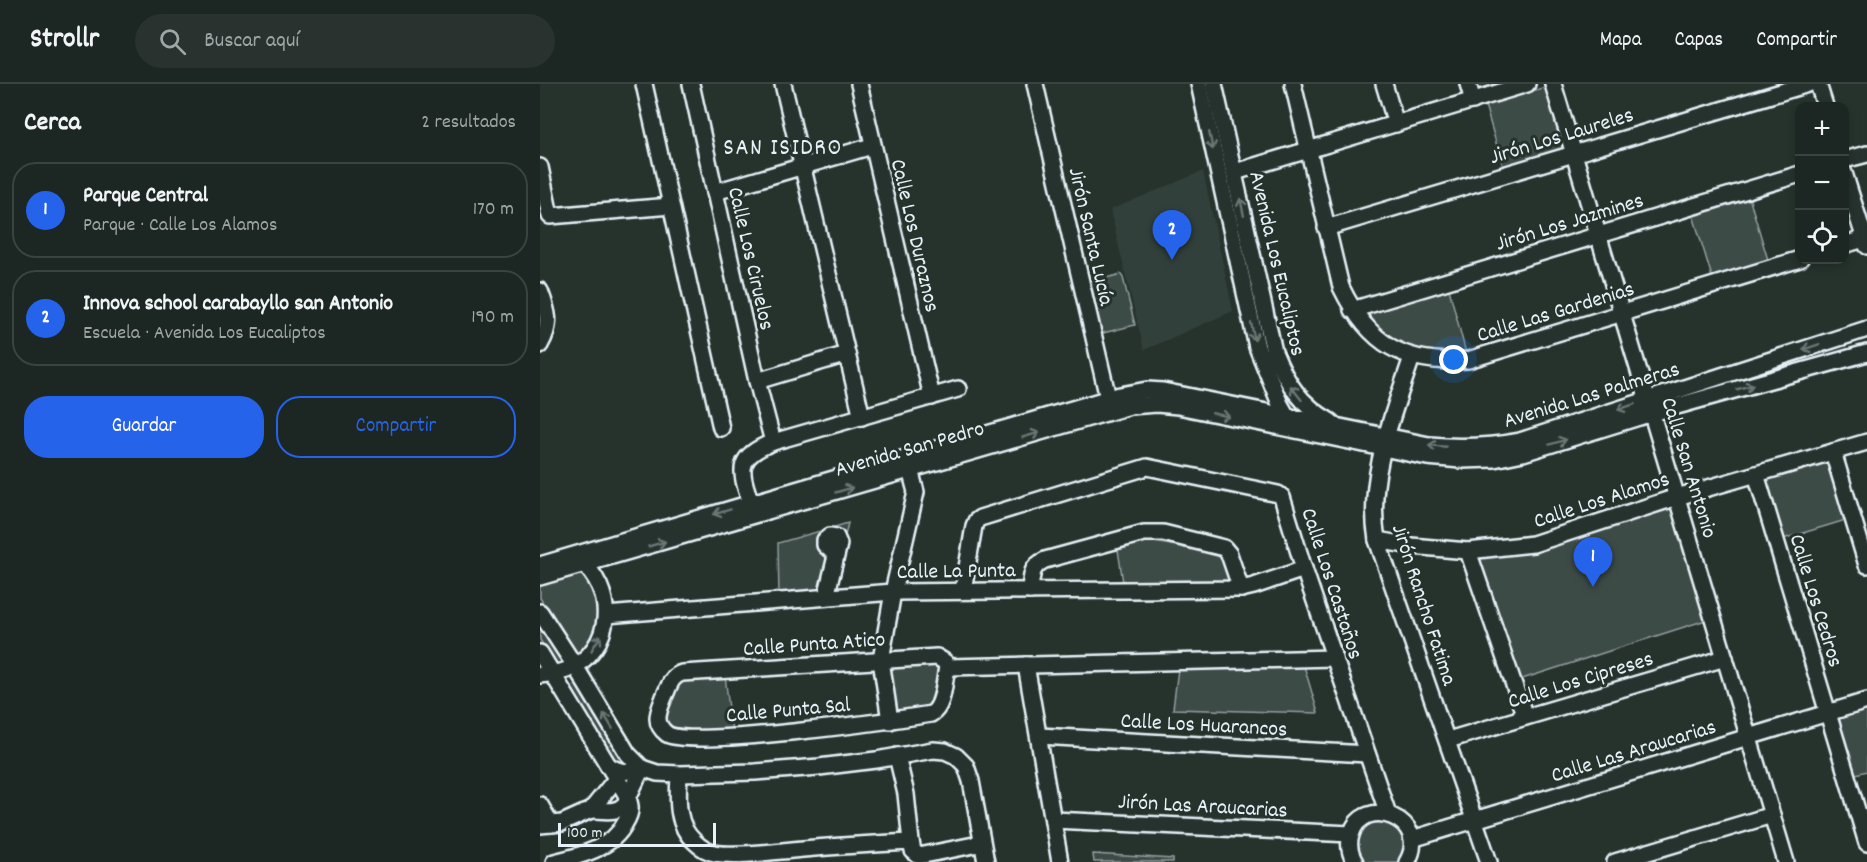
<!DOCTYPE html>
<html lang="es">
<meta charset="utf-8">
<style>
body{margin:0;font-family:Dekko,sans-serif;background:#29322f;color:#f1f3f6}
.controls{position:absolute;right:18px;top:18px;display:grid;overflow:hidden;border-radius:12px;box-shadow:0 3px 9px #0003}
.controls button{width:54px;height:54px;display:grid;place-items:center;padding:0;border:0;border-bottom:2px solid #3a4340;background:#1c2622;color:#f1f3f6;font:30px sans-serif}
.scale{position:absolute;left:18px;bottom:15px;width:158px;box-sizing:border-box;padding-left:6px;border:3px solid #e8f1f8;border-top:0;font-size:16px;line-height:21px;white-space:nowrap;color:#e8f1f8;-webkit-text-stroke:4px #26332d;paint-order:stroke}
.you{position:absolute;left:914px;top:276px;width:21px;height:21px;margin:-15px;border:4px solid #fff;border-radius:50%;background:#1a73e8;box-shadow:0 0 0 9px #1a73e833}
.badge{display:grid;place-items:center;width:39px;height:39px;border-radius:50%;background:#2563eb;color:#fff;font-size:20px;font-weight:700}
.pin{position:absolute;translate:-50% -50px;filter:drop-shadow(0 2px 3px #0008)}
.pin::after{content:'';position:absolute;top:32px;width:21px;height:18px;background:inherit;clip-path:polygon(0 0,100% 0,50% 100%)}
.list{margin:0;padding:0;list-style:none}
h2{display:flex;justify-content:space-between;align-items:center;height:78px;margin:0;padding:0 24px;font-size:26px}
h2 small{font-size:20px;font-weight:400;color:#a0a5a5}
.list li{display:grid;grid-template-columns:39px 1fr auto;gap:18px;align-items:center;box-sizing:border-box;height:96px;margin:0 12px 12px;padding:0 12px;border:2px solid #3a4340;border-radius:24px}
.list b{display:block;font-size:22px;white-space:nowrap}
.list p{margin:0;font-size:20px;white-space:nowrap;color:#a0a5a5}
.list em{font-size:20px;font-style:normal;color:#a0a5a5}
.actions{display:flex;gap:12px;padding:18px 24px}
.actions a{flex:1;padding:14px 0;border:2px solid #2563eb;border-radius:24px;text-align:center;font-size:21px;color:#2563eb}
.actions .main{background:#2563eb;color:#fff}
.icon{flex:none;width:33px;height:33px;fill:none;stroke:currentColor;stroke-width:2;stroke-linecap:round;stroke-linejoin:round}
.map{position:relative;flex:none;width:1327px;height:778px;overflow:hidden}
header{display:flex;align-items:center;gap:36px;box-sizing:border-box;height:84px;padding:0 30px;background:#1c2622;border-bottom:2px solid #3a4340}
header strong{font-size:28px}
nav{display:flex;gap:33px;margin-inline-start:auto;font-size:21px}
.search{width:420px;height:54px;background:#29322f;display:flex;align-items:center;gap:15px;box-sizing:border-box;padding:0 21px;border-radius:33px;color:#a0a5a5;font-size:22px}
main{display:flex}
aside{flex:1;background:#1c2622}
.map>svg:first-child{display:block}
.built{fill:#333f3a}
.green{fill:#3e4b47;stroke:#939ea0;stroke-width:1.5}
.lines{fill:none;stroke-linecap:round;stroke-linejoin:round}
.minor-casing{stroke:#e8f1f8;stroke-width:20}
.minor{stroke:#26332d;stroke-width:15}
.oneway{stroke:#6a7674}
.labels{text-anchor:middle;stroke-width:6;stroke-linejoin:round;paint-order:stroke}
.street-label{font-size:22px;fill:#e8f1f8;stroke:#26332d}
.neighbourhood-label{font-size:24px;letter-spacing:1.5px;fill:#e8f1f8;stroke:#26332d}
</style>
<header>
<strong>Strollr</strong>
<div class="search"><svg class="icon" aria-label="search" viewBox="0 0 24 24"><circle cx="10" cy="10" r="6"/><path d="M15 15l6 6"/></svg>Buscar aquí</div>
<nav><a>Mapa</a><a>Capas</a><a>Compartir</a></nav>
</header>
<main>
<aside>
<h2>Cerca<small>2 resultados</small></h2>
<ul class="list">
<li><span class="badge">1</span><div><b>Parque Central</b><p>Parque · Calle Los Alamos</p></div><em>170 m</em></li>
<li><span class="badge">2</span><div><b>Innova school carabayllo san Antonio</b><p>Escuela · Avenida Los Eucaliptos</p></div><em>190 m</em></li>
</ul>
<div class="actions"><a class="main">Guardar</a><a>Compartir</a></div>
</aside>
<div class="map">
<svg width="1327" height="778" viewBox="0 0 1327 778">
<rect width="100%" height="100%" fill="#26332d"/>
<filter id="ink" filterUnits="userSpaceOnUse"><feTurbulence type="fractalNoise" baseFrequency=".0167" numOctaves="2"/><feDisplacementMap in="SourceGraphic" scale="12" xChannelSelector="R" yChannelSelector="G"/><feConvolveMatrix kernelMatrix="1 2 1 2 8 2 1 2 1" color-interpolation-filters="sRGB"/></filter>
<g filter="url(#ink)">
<!-- built -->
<path class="built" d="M663,87L693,227L604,266L570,126Z"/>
<!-- green -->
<g class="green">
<path d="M1006,3L1026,68L964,86L945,21Z"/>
<path d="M1209,113L1228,176L1172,193L1153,131Z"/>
<path d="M582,190L595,241L559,250L546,199Z"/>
<path d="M909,205L926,269C881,275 854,263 823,230Z"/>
<path d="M1291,376L1309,435L1243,455L1225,396Z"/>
<path d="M1134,424L1169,535L979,596L937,472L1001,464Z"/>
<path d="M308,439L292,507L239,513L238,459Z"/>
<path d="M608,457L683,470L694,499L583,498L578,466Z"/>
<path d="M42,487C46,492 51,497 53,502C64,527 57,556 36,572L0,514V499Z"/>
<path d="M0,534L25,576L24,581L19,583L16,581L0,556Z"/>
<path d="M395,578L400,582L392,623L351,632L347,581Z"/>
<path d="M764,582L778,629L633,625L638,585Z"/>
<path d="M185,592L192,648L139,649L131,645L121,633L138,594Z"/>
<path d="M35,600H39L85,677L83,680L76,681L31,607V603Z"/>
<path d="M1327,622V687L1312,691L1293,632Z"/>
<path d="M849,735L867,755L861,778H821C811,762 815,753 825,739Z"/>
<path d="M553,770L633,775V778H554Z"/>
</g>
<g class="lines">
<!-- minor casing -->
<g class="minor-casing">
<g id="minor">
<path d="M104,0L181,344"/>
<path d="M151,0L217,297L233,358"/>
<path d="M243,0L322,333"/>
<path d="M319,0L392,313"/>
<path d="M495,0L568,314"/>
<path d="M659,0L717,263L740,320L749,336"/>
<path d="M674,0L734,268C747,300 760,320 791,338"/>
<path d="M753,0L801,203C829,261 864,281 928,276L1260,175"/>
<path d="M844,0L856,40"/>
<path d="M928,0L933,17"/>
<path d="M1013,0L1246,778"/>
<path d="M1278,0L1285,22"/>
<path d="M1304,76L1327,70"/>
<path d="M0,83L10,132L131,122"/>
<path d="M695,88L987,0"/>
<path d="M1304,89L1327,162"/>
<path d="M175,108L332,62"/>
<path d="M786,144L1268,0"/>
<path d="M1304,161L1327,154"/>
<path d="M0,207C8,228 12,240 0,261"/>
<path d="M812,226L1260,90"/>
<path d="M872,273C853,331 826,395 837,456L949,778"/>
<path d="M217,297L307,270"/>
<path d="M1293,368L1327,481"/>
<path d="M1216,390L1327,759"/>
<path d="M211,419C199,385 196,373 233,358L418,305"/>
<path d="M837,456L871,462L928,467L993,460L1137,413L1327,358"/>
<path d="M928,467L985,633"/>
<path d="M0,481L580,311L607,306L623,307L889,361C921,364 948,363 980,357L1327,245"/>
<path d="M0,493L590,322L617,320L638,322L887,373L921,376L954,375L983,369L1112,329L1327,269"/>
<path d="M423,507L434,442L436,437L440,434L607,383L738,410L742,413L764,485L848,730"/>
<path d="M490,507C492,492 490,483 505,476L604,449H623L684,464L689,470L701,505"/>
<path d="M286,513L299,460L296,453L290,452L285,456V461L296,471"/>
<path d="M0,528L35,582L88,670L102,684L117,689L139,690L215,688L279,683L336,676L393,666L405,667L416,672L426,682L431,697L446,778"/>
<path d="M66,531L353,508L701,505L714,502L764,485"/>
<path d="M0,569L68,681C80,690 88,688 102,684"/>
<path d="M397,573L405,578L407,583C404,597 404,623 391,630C354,636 148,665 127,650C112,639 119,627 124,613C129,603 131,592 142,589Z"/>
<path d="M486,581L520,778"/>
<path d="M407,583L795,574"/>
<path d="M0,591C9,590 19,589 27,586C75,565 77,505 38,475"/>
<path d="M350,637L341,576L353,508L376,408L368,378"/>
<path d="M499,652L827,670"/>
<path d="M908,656L1185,574"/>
<path d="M357,672L366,710L371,758"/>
<path d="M139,690C138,713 135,741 155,758C160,763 168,768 175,769C195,773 231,768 252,766C292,762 331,760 371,758L373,767L379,772L434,761"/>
<path d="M0,721L11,740"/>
<path d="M51,726C63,726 77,730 85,720L102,684"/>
<path d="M513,736L811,750"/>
<path d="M0,741L22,739L51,726L76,695"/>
<path d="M872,755L1327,617"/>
<path d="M14,778C40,772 73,764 85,739C88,734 91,728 90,722C88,708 75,694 68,681"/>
<path d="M815,778C810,770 808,761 811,751C823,708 892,736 867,778"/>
<path d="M1075,778L1232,731"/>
</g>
</g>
<!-- minor -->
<use href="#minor" class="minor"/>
</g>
<!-- one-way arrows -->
<defs><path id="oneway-shaft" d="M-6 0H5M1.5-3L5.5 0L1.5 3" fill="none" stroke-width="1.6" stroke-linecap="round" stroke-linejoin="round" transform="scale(1.5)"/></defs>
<g class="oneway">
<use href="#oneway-shaft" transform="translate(671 57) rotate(78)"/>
<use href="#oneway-shaft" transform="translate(702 123) rotate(-102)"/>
<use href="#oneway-shaft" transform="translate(713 248) rotate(78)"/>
<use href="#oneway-shaft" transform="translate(1271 263) rotate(162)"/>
<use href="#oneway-shaft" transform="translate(1205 303) rotate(-16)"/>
<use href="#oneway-shaft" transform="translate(756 309) rotate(-128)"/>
<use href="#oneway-shaft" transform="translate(1086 323) rotate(162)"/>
<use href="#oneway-shaft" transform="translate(681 331) rotate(12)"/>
<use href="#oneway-shaft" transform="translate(491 351) rotate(-16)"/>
<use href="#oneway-shaft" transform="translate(1018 358) rotate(-17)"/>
<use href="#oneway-shaft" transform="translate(897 362) rotate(-175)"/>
<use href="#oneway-shaft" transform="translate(304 406) rotate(-16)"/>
<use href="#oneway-shaft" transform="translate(182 428) rotate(163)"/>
<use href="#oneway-shaft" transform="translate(117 460) rotate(-16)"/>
<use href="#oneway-shaft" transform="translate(56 559) rotate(-59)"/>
<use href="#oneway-shaft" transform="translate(68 637) rotate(-121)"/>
</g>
</g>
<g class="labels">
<!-- street labels -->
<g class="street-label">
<text transform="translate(1021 50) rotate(-17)" y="8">Jirón Los Laureles</text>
<text transform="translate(1029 136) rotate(-17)" y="8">Jirón Los Jazmines</text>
<text transform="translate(377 151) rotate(77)" y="8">Calle Los Duraznos</text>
<text transform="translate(553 152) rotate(77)" y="8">Jirón Santa Lucía</text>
<text transform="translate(213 174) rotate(77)" y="8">Calle Los Ciruelos</text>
<text transform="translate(739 179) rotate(77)" y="8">Avenida Los Eucaliptos</text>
<text transform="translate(1015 226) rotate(-17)" y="8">Calle Las Gardenias</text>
<text transform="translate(1051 309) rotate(-17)" y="8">Avenida Las Palmeras</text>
<text transform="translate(369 363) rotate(-16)" y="8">Avenida San Pedro</text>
<text transform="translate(1151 383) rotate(73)" y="8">Calle San Antonio</text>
<text transform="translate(1061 414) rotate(-18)" y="8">Calle Los Alamos</text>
<text transform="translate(416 485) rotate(-1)" y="8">Calle La Punta</text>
<text transform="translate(794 499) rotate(72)" y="8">Calle Los Castaños</text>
<text transform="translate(1278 516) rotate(73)" y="8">Calle Los Cedros</text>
<text transform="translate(886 520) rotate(72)" y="8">Jirón Rancho Fatima</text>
<text transform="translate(274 558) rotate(-4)" y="8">Calle Punta Atico</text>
<text transform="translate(1040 594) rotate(-17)" y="8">Calle Los Cipreses</text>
<text transform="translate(248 624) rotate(-5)" y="8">Calle Punta Sal</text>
<text transform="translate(664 639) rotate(3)" y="8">Calle Los Huarancos</text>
<text transform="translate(1093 665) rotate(-17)" y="8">Calle Las Araucarias</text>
<text transform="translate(663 720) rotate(3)" y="8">Jirón Las Araucarias</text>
</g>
<!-- neighbourhood labels -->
<g class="neighbourhood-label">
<text x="243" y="70">SAN ISIDRO</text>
</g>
</g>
</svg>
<div class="controls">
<button>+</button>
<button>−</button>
<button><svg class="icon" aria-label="locate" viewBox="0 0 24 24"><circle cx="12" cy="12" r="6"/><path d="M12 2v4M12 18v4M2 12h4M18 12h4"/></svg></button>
</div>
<div class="scale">100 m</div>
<div class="you"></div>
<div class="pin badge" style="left:1053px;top:503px">1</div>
<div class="pin badge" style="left:632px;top:176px">2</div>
</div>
</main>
